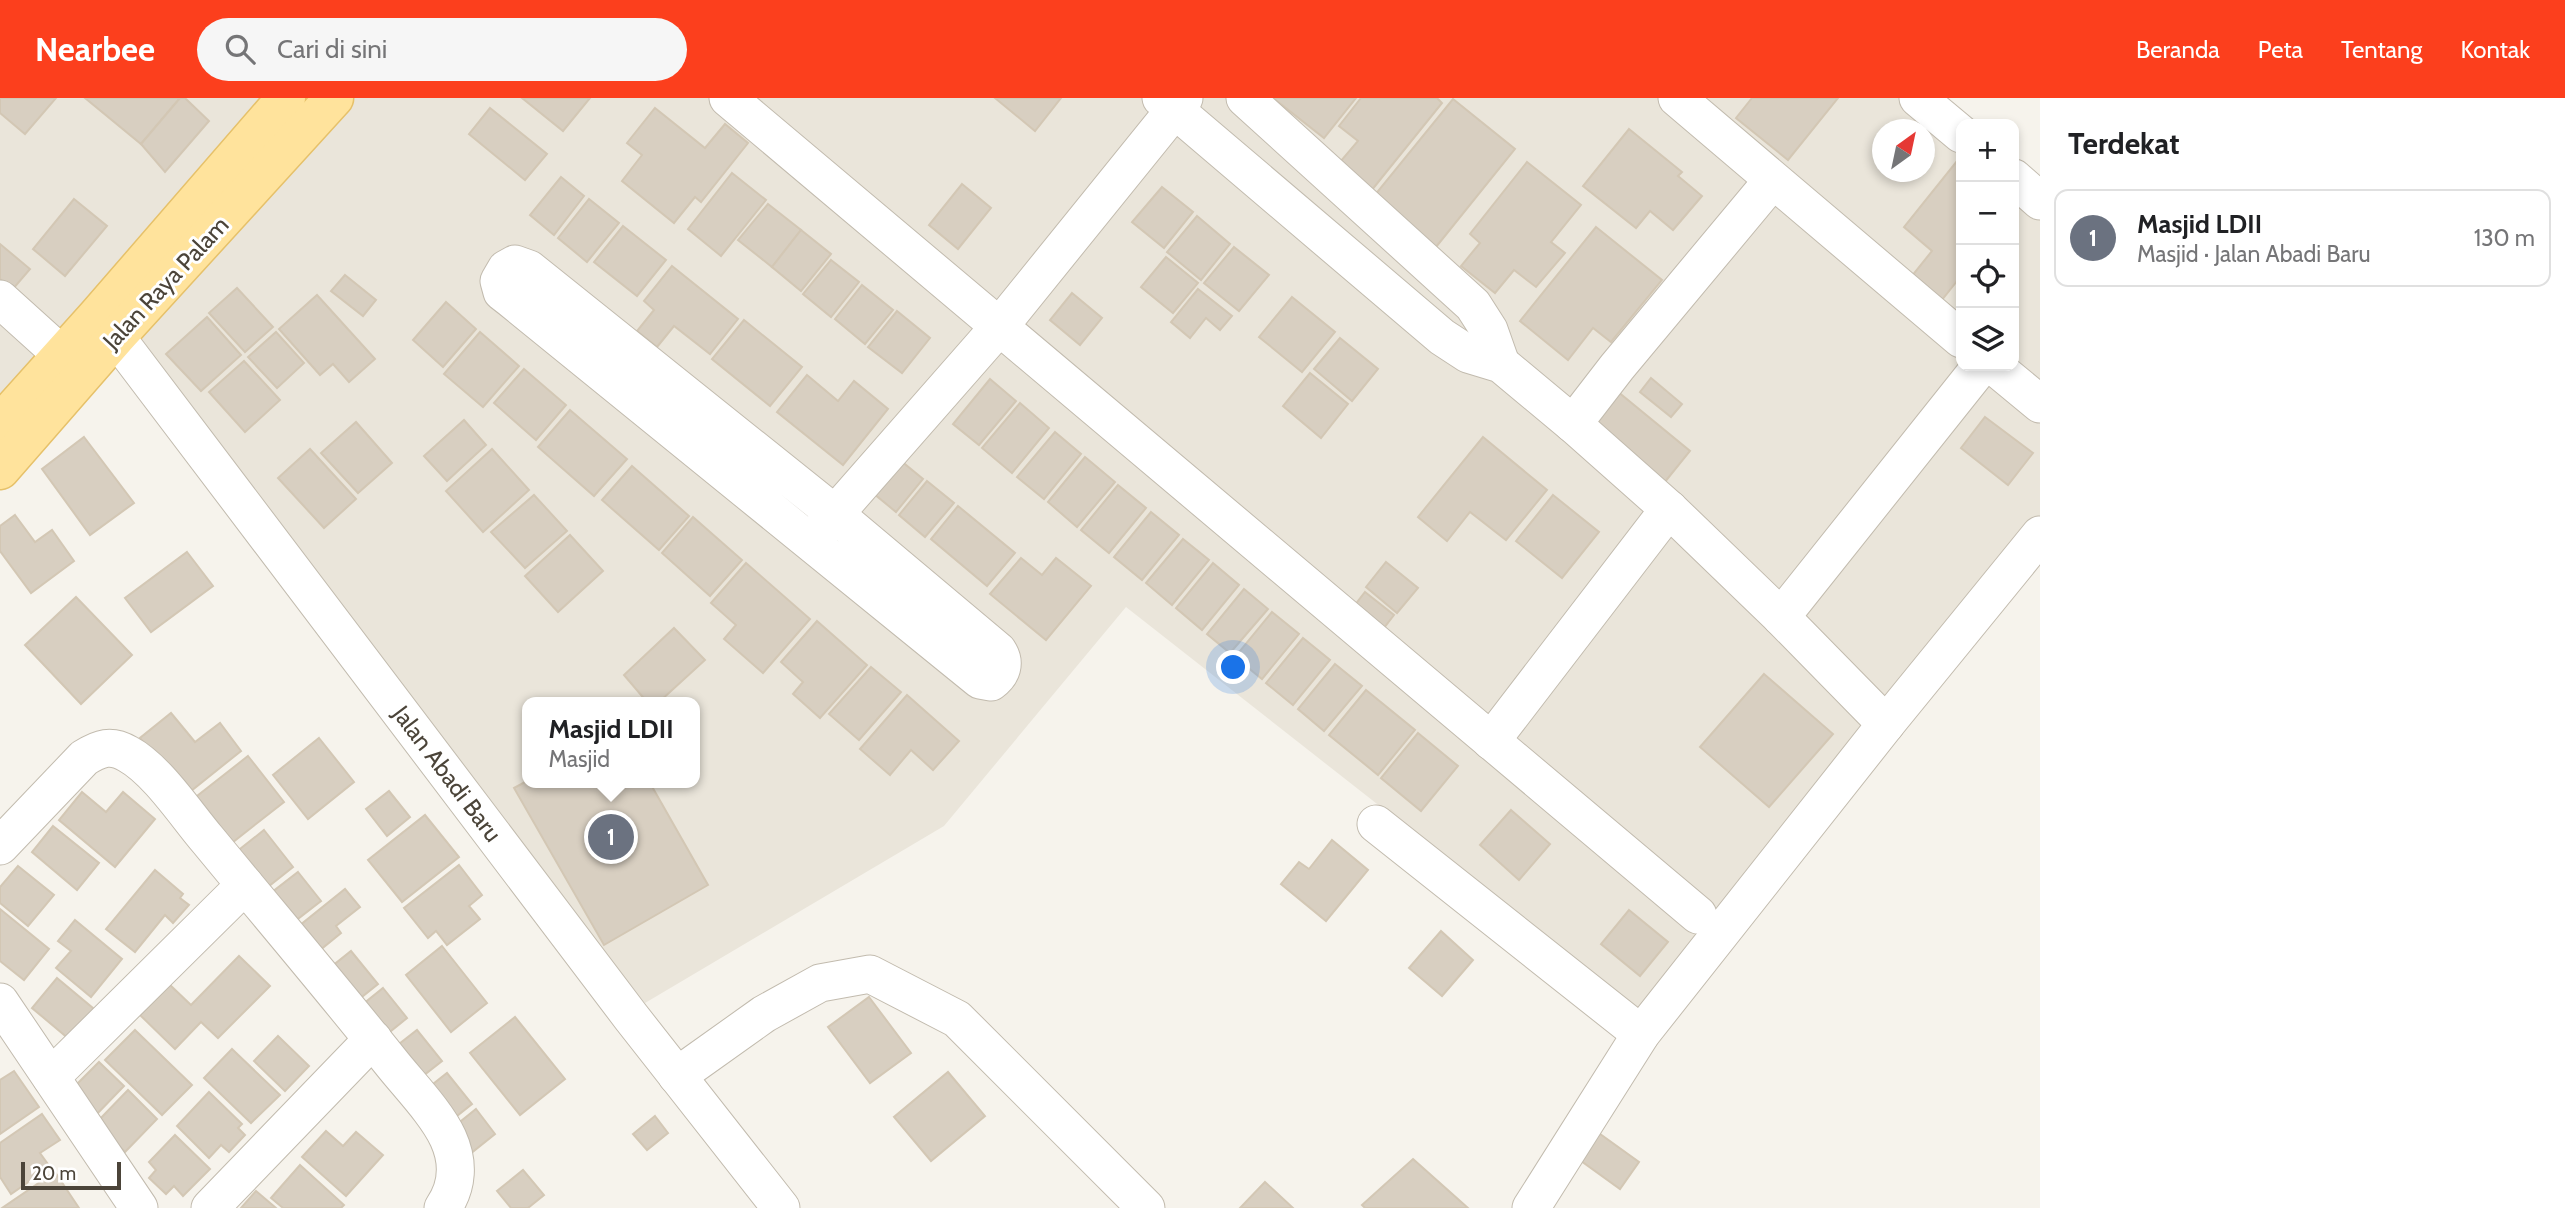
<!DOCTYPE html>
<html lang="id">
<meta charset="utf-8">
<style>
body{margin:0;font-family:Cabin,sans-serif;background:#f6f6f6;color:#202124}
.controls{position:absolute;right:21px;top:21px;display:grid;overflow:hidden;border-radius:14px;box-shadow:0 4px 10px #0003}
.controls button{width:63px;height:63px;display:grid;place-items:center;padding:0;border:0;border-bottom:2px solid #e0e0e0;background:#fff;color:#202124;font:35px sans-serif}
.compass{position:absolute;left:1872px;top:21px;width:63px;height:63px;border-radius:50%;background:#fff;box-shadow:0 4px 10px #0003;rotate:33deg}
.scale{position:absolute;left:21px;bottom:18px;width:100px;box-sizing:border-box;padding-left:7px;border:4px solid #4b4439;border-top:0;font-size:19px;line-height:24px;white-space:nowrap;color:#4b4439;-webkit-text-stroke:5px #fff;paint-order:stroke}
.you{position:absolute;left:1234px;top:570px;width:24px;height:24px;margin:-18px;border:5px solid #fff;border-radius:50%;background:#1a73e8;box-shadow:0 0 0 10px #1a73e833}
.badge{display:grid;place-items:center;width:46px;height:46px;border-radius:50%;background:#fc3f1d;color:#fff;font-size:23px;font-weight:700}
.pin{position:absolute;translate:-50% -50%;border:4px solid #fff;box-shadow:0 2px 7px #0006}
.popup{position:absolute;left:522px;top:599px;width:178px;height:91px;box-sizing:border-box;display:grid;place-content:center;border-radius:14px;background:#fff;filter:drop-shadow(0 2px 5px #0005);font-size:23px;white-space:nowrap;color:#757577}
.popup b{font-size:26px;color:#202124}
.popup::after{content:'';position:absolute;left:50%;top:100%;margin-left:-14px;border:14px solid transparent;border-top-color:#fff}
.list{margin:0;padding:0;list-style:none}
h2{display:flex;justify-content:space-between;align-items:center;height:91px;margin:0;padding:0 28px;font-size:30px}
h2 small{font-size:23px;font-weight:400;color:#757577}
.list li{display:grid;grid-template-columns:46px 1fr auto;gap:21px;align-items:center;box-sizing:border-box;height:98px;margin:0 14px 14px;padding:0 14px;border:2px solid #e0e0e0;border-radius:14px}
.list b{display:block;font-size:26px;white-space:nowrap}
.list p{margin:0;font-size:23px;white-space:nowrap;color:#757577}
.list em{font-size:23px;font-style:normal;color:#757577}
.icon{flex:none;width:38px;height:38px;fill:none;stroke:currentColor;stroke-width:2;stroke-linecap:round;stroke-linejoin:round}
.map{position:relative;flex:none;width:2040px;height:1110px;overflow:hidden}
header{display:flex;align-items:center;gap:42px;box-sizing:border-box;height:98px;padding:0 35px;background:#fc3f1d;color:#fff}
header strong{font-size:33px}
nav{display:flex;gap:38px;margin-inline-start:auto;font-size:24px}
.search{width:490px;height:63px;background:#f6f6f6;display:flex;align-items:center;gap:18px;box-sizing:border-box;padding:0 24px;border-radius:38px;color:#757577;font-size:26px}
main{display:flex}
aside{flex:1;background:#fff}
.map>svg:first-child{display:block}
.residential{fill:#eae5da;fill-rule:evenodd}
.building{fill:#d8cfc1;stroke:#d3c7b4;stroke-width:2}
.lines{fill:none;stroke-linecap:round;stroke-linejoin:round}
.minor-casing{stroke:#c2bbae;stroke-width:39}
.major-casing{stroke:#e6c16a;stroke-width:41}
.minor{stroke:#fff;stroke-width:37}
.major{stroke:#ffe39c;stroke-width:38}
.labels{text-anchor:middle;stroke-width:6;stroke-linejoin:round;paint-order:stroke}
.street-label{font-size:24px;fill:#4b4439;stroke:#fff}
</style>
<header>
<strong>Nearbee</strong>
<div class="search"><svg class="icon" aria-label="search" viewBox="0 0 24 24"><circle cx="10" cy="10" r="6"/><path d="M15 15l6 6"/></svg>Cari di sini</div>
<nav><a>Beranda</a><a>Peta</a><a>Tentang</a><a>Kontak</a></nav>
</header>
<main>
<div class="map">
<svg width="2040" height="1110" viewBox="0 0 2040 1110">
<rect width="100%" height="100%" fill="#f6f3ec"/>
<!-- residential -->
<path class="residential" d="M0,0H1934L1961,26V268H2014V67L2040,89V424L1646,917L1126,509L944,728L645,905L90,212L0,309ZM1882,32H1924V74H1882ZM527,604H695V685H527Z"/>
<!-- building -->
<g class="building">
<path d="M0,0H56L25,36L0,15Z"/>
<path d="M85,0H180L141,46Z"/>
<path d="M180,0H185L209,23L165,74L141,46Z"/>
<path d="M522,0H590L563,33Z"/>
<path d="M995,0H1061L1035,33Z"/>
<path d="M1273,0H1356L1324,40Z"/>
<path d="M1361,0H1437L1442,5L1367,98L1334,71L1358,43L1339,28Z"/>
<path d="M1752,0H1838L1788,62L1736,20Z"/>
<path d="M1453,1L1515,51L1436,149L1374,98Z"/>
<path d="M490,10L547,56L525,82L469,36Z"/>
<path d="M655,10L705,50L725,26L748,45L701,104L695,99L674,125L622,83L642,57L627,45Z"/>
<path d="M1629,31L1682,74L1678,78L1702,98L1673,132L1650,113L1636,130L1583,88Z"/>
<path d="M1957,63L1961,67V178L1941,203L1911,179L1932,153L1904,129Z"/>
<path d="M1527,64L1581,107L1551,144L1565,155L1536,189L1514,172L1495,195L1461,168L1480,145L1470,136Z"/>
<path d="M732,75L766,102L721,158L688,131Z"/>
<path d="M561,79L584,98L554,137L530,117Z"/>
<path d="M962,86L991,110L958,151L929,127Z"/>
<path d="M1162,89L1193,114L1164,150L1132,124Z"/>
<path d="M74,101L107,128L65,178L33,151Z"/>
<path d="M589,101L619,125L587,164L558,140Z"/>
<path d="M768,106L801,132L772,169L738,142Z"/>
<path d="M1197,118L1230,146L1201,182L1167,154Z"/>
<path d="M623,128L666,162L637,198L594,164Z"/>
<path d="M1596,129L1662,182L1611,244L1593,230L1568,262L1520,223Z"/>
<path d="M801,132L831,156L801,193L772,169Z"/>
<path d="M0,146L30,171L13,191L0,181Z"/>
<path d="M1234,149L1269,177L1239,213L1204,185Z"/>
<path d="M1166,159L1198,185L1173,215L1141,189Z"/>
<path d="M831,162L859,184L831,219L803,196Z"/>
<path d="M672,168L738,221L710,256L674,228L657,249L637,233L654,212L644,203Z"/>
<path d="M345,177L376,202L363,218L331,193Z"/>
<path d="M862,187L893,212L865,246L835,221Z"/>
<path d="M237,190L273,229L245,254L209,215Z"/>
<path d="M1198,191L1232,218L1220,232L1206,220L1190,240L1171,224Z"/>
<path d="M1072,195L1102,220L1080,247L1050,222Z"/>
<path d="M317,197L375,261L349,284L333,266L320,277L279,231Z"/>
<path d="M1292,199L1335,234L1302,274L1259,239Z"/>
<path d="M446,204L476,231L443,269L413,242Z"/>
<path d="M897,213L930,240L902,275L868,249Z"/>
<path d="M207,219L241,257L201,293L166,256Z"/>
<path d="M744,222L802,269L770,308L712,261Z"/>
<path d="M276,234L304,265L277,290L248,259Z"/>
<path d="M480,234L519,268L483,309L444,276Z"/>
<path d="M1340,240L1378,271L1352,303L1314,271Z"/>
<path d="M244,263L280,302L245,334L209,294Z"/>
<path d="M524,271L566,307L536,342L494,305Z"/>
<path d="M1310,275L1348,306L1321,340L1283,308Z"/>
<path d="M807,277L838,303L854,283L888,311L843,367L777,314Z"/>
<path d="M1651,280L1682,306L1671,319L1640,294Z"/>
<path d="M990,281L1016,303L979,347L953,326Z"/>
<path d="M1617,293L1690,353L1660,390L1586,330Z"/>
<path d="M1020,305L1049,330L1012,375L982,350Z"/>
<path d="M570,312L627,361L594,398L538,349Z"/>
<path d="M1985,319L2033,355L2008,387L1961,350Z"/>
<path d="M464,322L486,347L447,383L424,358Z"/>
<path d="M356,324L392,365L358,395L321,355Z"/>
<path d="M1055,334L1081,356L1044,401L1017,379Z"/>
<path d="M84,339L134,405L90,437L42,371Z"/>
<path d="M1483,339L1547,392L1506,442L1470,414L1447,443L1418,419Z"/>
<path d="M310,351L356,401L324,430L278,380Z"/>
<path d="M492,351L529,392L483,434L446,393Z"/>
<path d="M1085,359L1115,384L1077,429L1048,404Z"/>
<path d="M900,362L923,381L896,414L873,395Z"/>
<path d="M632,368L689,418L659,452L602,402Z"/>
<path d="M927,383L954,405L925,439L899,417Z"/>
<path d="M1118,387L1146,410L1109,455L1081,432Z"/>
<path d="M534,397L567,433L525,470L491,434Z"/>
<path d="M1553,397L1599,434L1562,480L1516,443Z"/>
<path d="M958,408L1015,455L987,488L931,441Z"/>
<path d="M1151,414L1179,437L1142,482L1114,459Z"/>
<path d="M15,417L35,444L52,432L74,463L31,495L0,453V428Z"/>
<path d="M693,419L742,462L710,498L662,455Z"/>
<path d="M570,437L603,473L558,514L525,478Z"/>
<path d="M1183,441L1209,462L1172,507L1146,485Z"/>
<path d="M187,454L213,488L151,534L125,500Z"/>
<path d="M1021,460L1042,477L1056,460L1091,488L1046,542L990,496Z"/>
<path d="M1386,464L1418,490L1397,515L1366,489Z"/>
<path d="M746,465L810,521L763,575L724,541L736,527L711,505Z"/>
<path d="M1213,465L1239,487L1202,532L1176,510Z"/>
<path d="M1244,491L1268,511L1230,555L1207,536Z"/>
<path d="M1365,494L1394,517L1380,535L1351,512Z"/>
<path d="M76,499L132,557L81,606L25,547Z"/>
<path d="M1272,514L1299,536L1262,581L1235,559Z"/>
<path d="M817,523L867,567L820,620L793,596L803,584L781,564Z"/>
<path d="M674,530L705,562L659,604H647L624,577Z"/>
<path d="M1303,540L1330,562L1293,607L1266,585Z"/>
<path d="M1335,566L1362,588L1324,633L1298,611Z"/>
<path d="M871,569L901,594L859,642L829,616Z"/>
<path d="M1764,576L1833,636L1769,709L1700,649Z"/>
<path d="M1366,592L1415,632L1378,677L1329,637Z"/>
<path d="M907,597L959,643L933,672L911,652L890,677L860,651Z"/>
<path d="M171,615L195,644L220,625L241,653L186,697L140,640Z"/>
<path d="M1418,635L1458,668L1421,713L1381,680Z"/>
<path d="M319,640L354,684L308,721L273,677Z"/>
<path d="M248,658L284,704L228,748L192,702Z"/>
<path d="M527,683V685H650L708,787L604,847L514,690Z"/>
<path d="M389,693L410,719L387,738L366,711Z"/>
<path d="M82,694L106,714L123,694L155,721L115,769L59,722Z"/>
<path d="M1511,712L1550,746L1519,782L1480,747Z"/>
<path d="M425,717L459,759L402,804L368,762Z"/>
<path d="M53,728L99,765L77,792L32,754Z"/>
<path d="M264,732L293,769L264,792L235,755Z"/>
<path d="M1332,742L1368,772L1326,823L1281,786L1299,764L1309,771Z"/>
<path d="M459,767L482,797L469,808L480,821L447,847L436,833L428,840L404,810Z"/>
<path d="M18,768L54,797L28,828L0,805V789Z"/>
<path d="M155,772L183,796L180,800L189,807L173,825L165,817L135,854L106,831Z"/>
<path d="M298,774L321,803L290,827L267,798Z"/>
<path d="M345,791L360,809L336,828L341,835L314,857L294,832Z"/>
<path d="M0,811L49,851L24,882L0,863Z"/>
<path d="M1629,812L1668,844L1640,878L1601,846Z"/>
<path d="M75,822L122,861L91,899L56,870L71,853L58,843Z"/>
<path d="M1441,833L1473,862L1442,898L1409,870Z"/>
<path d="M442,848L487,905L451,934L406,877Z"/>
<path d="M351,853L378,886L353,906L326,873Z"/>
<path d="M239,858L270,888L218,940L201,924L175,951L140,917L170,887L191,907Z"/>
<path d="M57,880L94,911L69,941L32,910Z"/>
<path d="M383,890L407,920L381,941L357,911Z"/>
<path d="M869,899L911,955L870,985L828,929Z"/>
<path d="M515,919L565,981L520,1017L470,955Z"/>
<path d="M135,932L192,987L162,1017L105,962Z"/>
<path d="M417,932L442,963L419,981L394,950Z"/>
<path d="M278,938L309,968L285,993L254,963Z"/>
<path d="M232,951L280,997L251,1025L204,980Z"/>
<path d="M99,964L124,988L93,1020L68,995Z"/>
<path d="M14,973L39,1009L0,1036V982Z"/>
<path d="M948,974L985,1018L931,1063L894,1019Z"/>
<path d="M447,975L472,1006L448,1025L423,994Z"/>
<path d="M128,992L157,1021L125,1054L96,1025Z"/>
<path d="M209,994L242,1026L238,1030L245,1037L229,1054L221,1047L209,1060L177,1028Z"/>
<path d="M476,1011L495,1036L470,1056L450,1032Z"/>
<path d="M42,1016L60,1042L40,1055L50,1069L11,1096L0,1079V1045Z"/>
<path d="M655,1018L668,1035L647,1052L633,1036Z"/>
<path d="M1589,1028L1639,1064L1620,1091L1570,1055Z"/>
<path d="M326,1033L343,1048L356,1034L383,1057L346,1098L302,1059Z"/>
<path d="M175,1037L210,1071L183,1098L174,1088L166,1096L149,1080L156,1072L149,1064Z"/>
<path d="M1413,1061L1468,1110H1365L1362,1107Z"/>
<path d="M300,1067L344,1107L341,1110H283L271,1100Z"/>
<path d="M523,1072L544,1097L528,1110H511L497,1093Z"/>
<path d="M55,1074L79,1110H2Z"/>
<path d="M1265,1084L1293,1110H1240Z"/>
<path d="M256,1093L276,1110H241Z"/>
</g>
<g class="lines">
<!-- minor casing -->
<g class="minor-casing">
<g id="minor">
<path d="M728,0L1698,817"/>
<path d="M1161,0L1442,239L1468,256L1501,266L1573,326L1669,411L1781,519L1981,268"/>
<path d="M1245,0L1473,207L1489,232L1501,266"/>
<path d="M1677,0L1961,241"/>
<path d="M1918,0L1961,36"/>
<path d="M2014,80L2040,103"/>
<path d="M515,166L529,171L835,416L998,553C1006,565 1002,576 991,584L980,582L511,201L502,194L499,183L506,171Z"/>
<path d="M0,201L62,257"/>
<path d="M116,239L631,919L781,1110"/>
<path d="M1994,268L2040,306"/>
<path d="M1573,326L1617,269L1772,83"/>
<path d="M820,433L999,229L1184,0"/>
<path d="M1781,519L1886,626"/>
<path d="M1491,643L1669,411"/>
<path d="M1376,726L1641,936"/>
<path d="M0,748L84,660C100,650 111,646 128,656C157,672 185,715 207,741C268,815 330,888 390,963C408,986 436,1014 448,1040C459,1064 458,1088 443,1110"/>
<path d="M0,904L139,1110"/>
<path d="M677,978L764,916L820,885L870,876L957,921L1146,1110"/>
<path d="M51,979L245,787"/>
<path d="M210,1110L373,941"/>
<path d="M1531,1110L1641,936L1886,626L2040,437"/>
</g>
</g>
<!-- major casing -->
<g class="major-casing">
<g id="major">
<path d="M0,326L97,218L286,0"/>
<path d="M0,372L116,239L334,0"/>
</g>
</g>
<!-- minor -->
<use href="#minor" class="minor"/>
<!-- major -->
<use href="#major" class="major"/>
</g>
<g class="labels">
<!-- street labels -->
<g class="street-label">
<text transform="translate(166 185) rotate(-47)" y="8">Jalan Raya Palam</text>
<text transform="translate(447 676) rotate(53)" y="8">Jalan Abadi Baru</text>
</g>
</g>
</svg>
<div class="controls">
<button>+</button>
<button>−</button>
<button><svg class="icon" aria-label="locate" viewBox="0 0 24 24"><circle cx="12" cy="12" r="6"/><path d="M12 2v4M12 18v4M2 12h4M18 12h4"/></svg></button>
<button><svg class="icon" aria-label="layers" viewBox="0 0 24 24"><path d="M12 4l9 5-9 5-9-5zM3 14l9 5 9-5"/></svg></button>
</div>
<svg class="compass" viewBox="-18 -18 36 36"><path d="M0-13l5 13h-10z" fill="#e53935"/><path d="M0 13l5-13h-10z" fill="#757577"/></svg>
<div class="scale">20 m</div>
<div class="you"></div>
<div class="pin badge" style="left:611px;top:739px;background:#6b7280">1</div>
<div class="popup"><b>Masjid LDII</b>Masjid</div>
</div>
<aside>
<h2>Terdekat<small></small></h2>
<ul class="list">
<li><span class="badge" style="background:#6b7280">1</span><div><b>Masjid LDII</b><p>Masjid · Jalan Abadi Baru</p></div><em>130 m</em></li>
</ul>
</aside>
</main>
